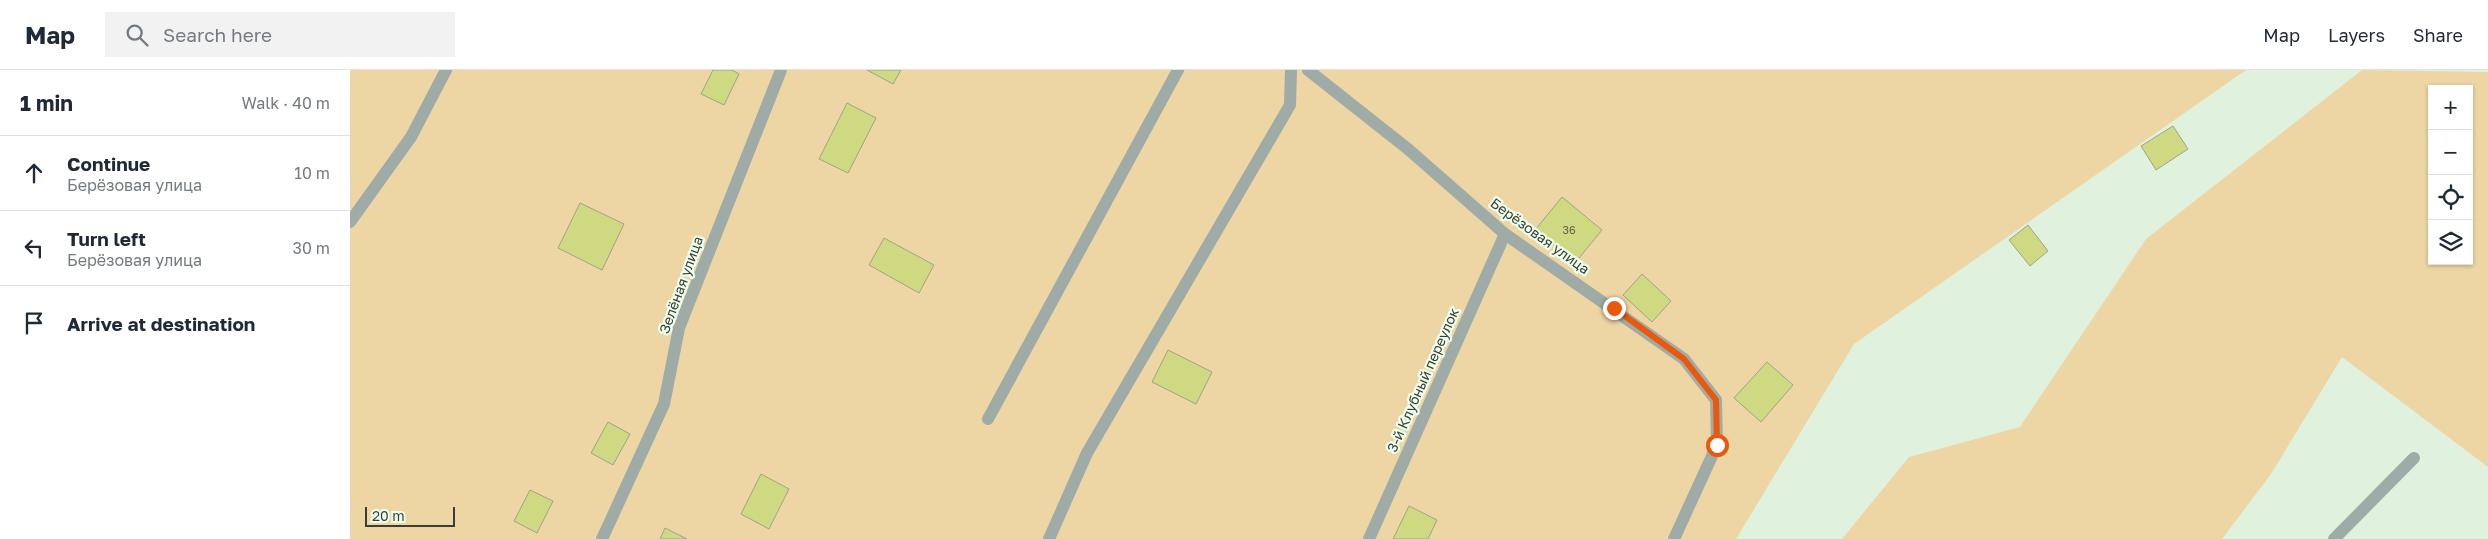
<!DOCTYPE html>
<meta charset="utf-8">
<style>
body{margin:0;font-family:"Golos Text",sans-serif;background:#f2f2f3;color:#1f2937}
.controls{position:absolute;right:15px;top:15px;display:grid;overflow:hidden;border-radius:0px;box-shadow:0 1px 4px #0004}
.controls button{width:45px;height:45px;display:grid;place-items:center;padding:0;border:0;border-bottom:1px solid #e0e1e3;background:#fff;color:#1f2937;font:25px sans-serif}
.scale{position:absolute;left:15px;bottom:12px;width:90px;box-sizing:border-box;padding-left:5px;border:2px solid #383f38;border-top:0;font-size:14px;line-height:18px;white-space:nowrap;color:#383f38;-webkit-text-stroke:4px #efffee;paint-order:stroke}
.stop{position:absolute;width:15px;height:15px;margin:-11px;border:4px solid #ea580c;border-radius:50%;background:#fff}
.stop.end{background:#ea580c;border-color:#fff;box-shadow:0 1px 5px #0008}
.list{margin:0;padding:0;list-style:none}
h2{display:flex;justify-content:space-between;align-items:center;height:65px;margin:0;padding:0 20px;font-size:21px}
h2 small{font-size:16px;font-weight:400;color:#747a83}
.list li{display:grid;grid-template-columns:32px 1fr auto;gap:15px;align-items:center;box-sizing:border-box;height:75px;padding:0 20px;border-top:1px solid #e0e1e3}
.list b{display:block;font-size:19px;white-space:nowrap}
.list p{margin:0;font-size:16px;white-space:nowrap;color:#747a83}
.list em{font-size:16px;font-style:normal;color:#747a83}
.icon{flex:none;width:28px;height:28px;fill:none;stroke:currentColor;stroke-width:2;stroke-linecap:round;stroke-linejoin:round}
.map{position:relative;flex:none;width:2138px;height:469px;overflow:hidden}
header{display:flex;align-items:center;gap:30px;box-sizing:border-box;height:70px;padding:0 25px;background:#fff;border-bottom:1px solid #e0e1e3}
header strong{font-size:24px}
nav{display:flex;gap:28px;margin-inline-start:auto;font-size:18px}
.search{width:350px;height:45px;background:#f2f2f3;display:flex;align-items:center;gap:12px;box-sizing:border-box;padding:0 18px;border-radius:0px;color:#747a83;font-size:19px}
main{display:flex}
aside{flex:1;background:#fff}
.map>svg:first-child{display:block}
.green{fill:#edd5a4;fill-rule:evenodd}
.building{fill:#cfd981;stroke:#9fa38b}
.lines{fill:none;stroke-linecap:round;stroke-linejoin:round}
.minor{stroke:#9faba7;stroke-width:12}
.route{stroke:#ea580c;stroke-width:6}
.labels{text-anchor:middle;stroke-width:4.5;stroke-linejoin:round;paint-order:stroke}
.number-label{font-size:11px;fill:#5e664a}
.street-label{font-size:14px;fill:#383f38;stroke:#efffee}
</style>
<header>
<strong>Map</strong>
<div class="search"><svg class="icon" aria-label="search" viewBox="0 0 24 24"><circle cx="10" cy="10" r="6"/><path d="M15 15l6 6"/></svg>Search here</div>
<nav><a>Map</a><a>Layers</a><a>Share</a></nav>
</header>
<main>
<aside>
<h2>1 min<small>Walk · 40 m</small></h2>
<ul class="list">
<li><svg class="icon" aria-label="ahead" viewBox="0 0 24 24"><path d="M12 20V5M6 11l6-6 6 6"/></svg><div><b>Continue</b><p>Берёзовая улица</p></div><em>10 m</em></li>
<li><svg class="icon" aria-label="left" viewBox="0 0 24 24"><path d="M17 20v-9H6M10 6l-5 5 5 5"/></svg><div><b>Turn left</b><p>Берёзовая улица</p></div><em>30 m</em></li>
<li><svg class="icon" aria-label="arrive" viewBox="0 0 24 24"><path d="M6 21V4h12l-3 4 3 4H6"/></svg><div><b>Arrive at destination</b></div></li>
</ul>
</aside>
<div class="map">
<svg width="2138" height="469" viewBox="0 0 2138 469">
<rect width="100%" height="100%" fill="#e0f2de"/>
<!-- green -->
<g class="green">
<path d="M0,0H1896L1504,274L1386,469H0Z"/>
<path d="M2012,0L2138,2V397L1992,287L1921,404L1872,469H1492L1559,387L1670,357L1796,169ZM2082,19H2119V191H2082Z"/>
</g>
<!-- building -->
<g class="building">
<path d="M363,0H382L389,4L374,35L351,24Z"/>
<path d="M517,0H551L543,14Z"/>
<path d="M497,33L526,48L498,103L469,89Z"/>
<path d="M1823,56L1838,79L1806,100L1791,76Z"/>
<path d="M1212,127L1252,160L1225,193L1185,160Z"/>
<path d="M230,133L274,154L252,200L208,178Z"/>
<path d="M1678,155L1698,181L1680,196L1659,170Z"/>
<path d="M534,168L584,195L569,223L519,195Z"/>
<path d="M1292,204L1321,231L1302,252L1273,225Z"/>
<path d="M818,280L862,302L846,334L802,312Z"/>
<path d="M1417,292L1443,315L1411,352L1384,328Z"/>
<path d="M258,352L280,364L263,395L241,383Z"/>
<path d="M411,404L439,419L419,459L391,444Z"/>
<path d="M180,420L203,431L187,463L164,451Z"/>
<path d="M1059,436L1087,450L1078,469H1043Z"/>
<path d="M315,458L337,469H310Z"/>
</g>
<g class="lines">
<!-- minor -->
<g class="minor">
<path d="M958,0L1058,79L1155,164L1334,289L1366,330L1367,375L1324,469"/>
<path d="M0,152L61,67L96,0"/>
<path d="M638,349L828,0"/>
<path d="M252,469L314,334L329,258L431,0"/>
<path d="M699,469L737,383L940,35L941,0"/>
<path d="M1019,469L1155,164"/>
<path d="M1984,469L2064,388"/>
</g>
</g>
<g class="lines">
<!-- route -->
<path class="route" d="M1264,238L1334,289L1366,330L1367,375"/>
</g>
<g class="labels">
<!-- number labels -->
<g class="number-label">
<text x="1219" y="164">36</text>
</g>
<!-- street labels -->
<g class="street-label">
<text transform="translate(1190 166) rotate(36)" y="5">Берёзовая улица</text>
<text transform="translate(331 215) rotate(-70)" y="5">Зелёная улица</text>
<text transform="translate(1073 310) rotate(-66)" y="5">3-й Клубный переулок</text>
</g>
</g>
</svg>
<div class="controls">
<button>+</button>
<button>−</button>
<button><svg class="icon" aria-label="locate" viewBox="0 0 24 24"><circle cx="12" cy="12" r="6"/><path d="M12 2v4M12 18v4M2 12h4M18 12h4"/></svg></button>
<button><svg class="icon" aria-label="layers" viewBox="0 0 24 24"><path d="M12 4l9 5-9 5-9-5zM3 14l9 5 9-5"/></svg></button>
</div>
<div class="scale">20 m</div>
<div class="stop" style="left:1367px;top:375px"></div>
<div class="stop end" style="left:1264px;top:238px"></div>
</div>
</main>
